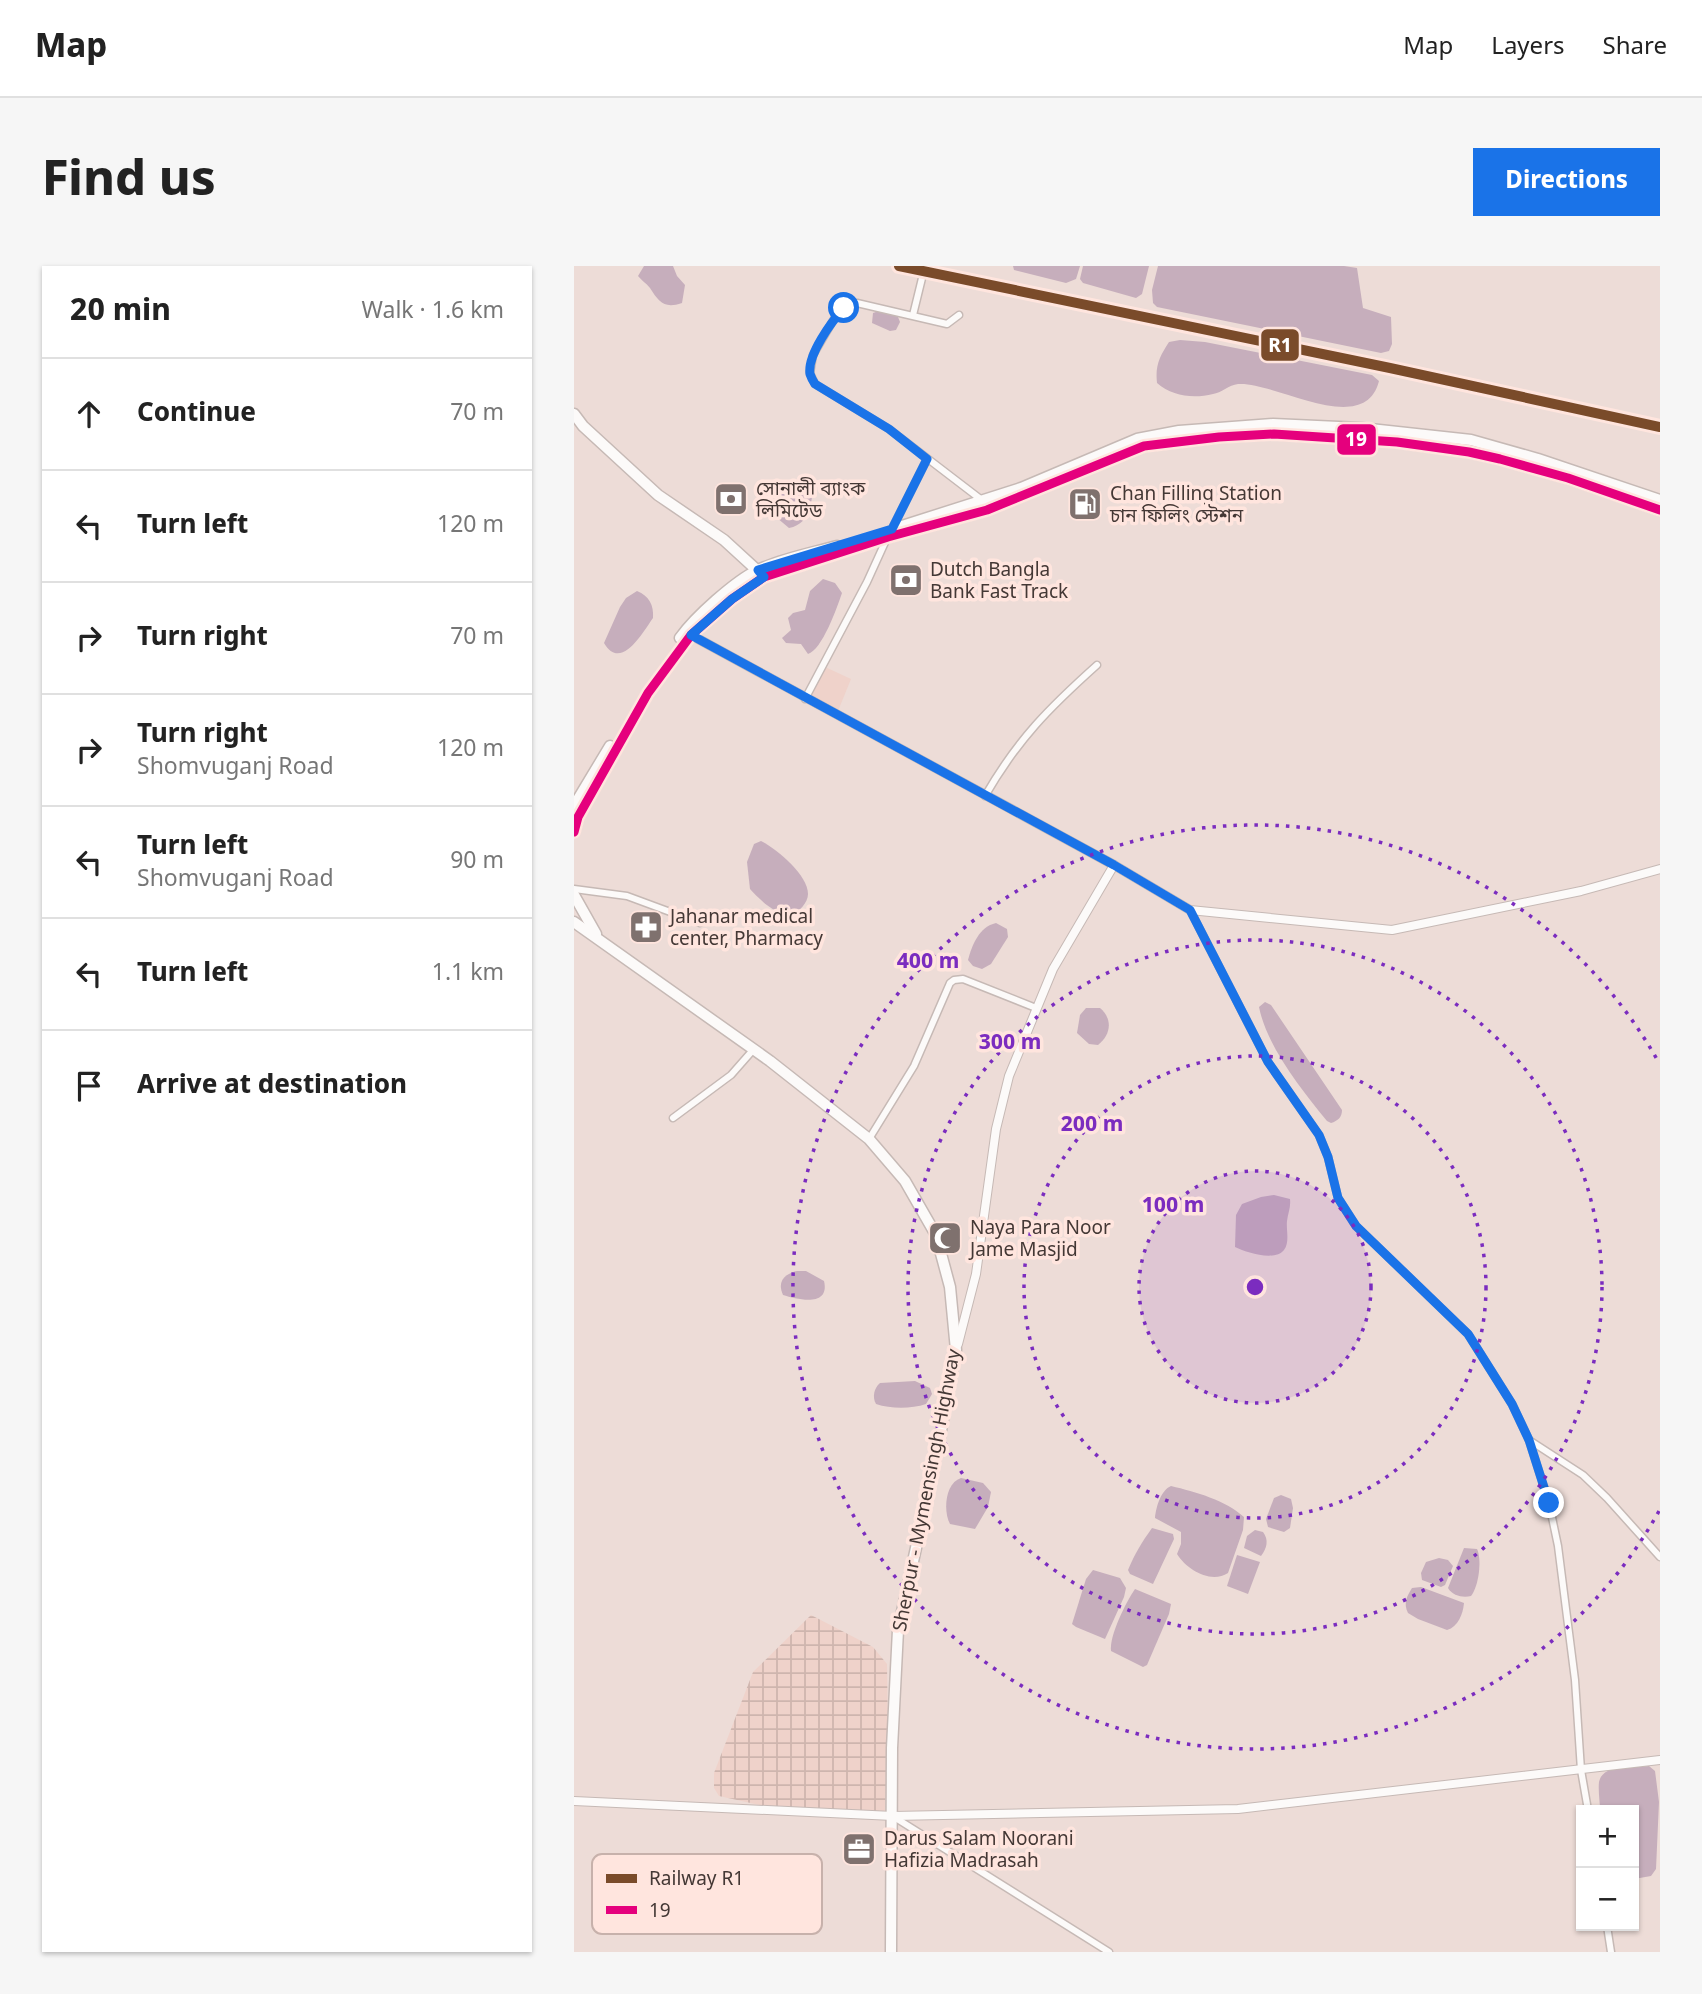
<!DOCTYPE html>
<meta charset="utf-8">
<style>
body{margin:0;font-family:Georgia,"Noto Sans Bengali",serif;background:#f6f6f6;color:#222}
.controls{position:absolute;right:21px;bottom:21px;display:grid;overflow:hidden;border-radius:0px;box-shadow:0 2px 5px #0004}
.controls button{width:63px;height:63px;display:grid;place-items:center;padding:0;border:0;border-bottom:2px solid #e0e0e0;background:#fff;color:#222;font:35px sans-serif}
.stop{position:absolute;width:21px;height:21px;margin:-16px;border:5px solid #1a73e8;border-radius:50%;background:#fff}
.stop.end{background:#1a73e8;border-color:#fff;box-shadow:0 2px 7px #0008}
.list{margin:0;padding:0;list-style:none}
h2{display:flex;justify-content:space-between;align-items:center;height:91px;margin:0;padding:0 28px;font-size:30px}
h2 small{font-size:23px;font-weight:400;color:#767676}
.list li{display:grid;grid-template-columns:46px 1fr auto;gap:21px;align-items:center;box-sizing:border-box;height:112px;padding:0 28px;border-top:2px solid #e0e0e0}
.list b{display:block;font-size:26px;white-space:nowrap}
.list p{margin:0;font-size:23px;white-space:nowrap;color:#767676}
.list em{font-size:23px;font-style:normal;color:#767676}
.icon{flex:none;width:38px;height:38px;fill:none;stroke:currentColor;stroke-width:2;stroke-linecap:round;stroke-linejoin:round}
.map{position:relative;flex:none;width:1086px;height:1686px;overflow:hidden;border-radius:0px}
header{display:flex;align-items:center;gap:42px;box-sizing:border-box;height:98px;padding:0 35px;background:#fff;border-bottom:2px solid #e0e0e0}
header strong{font-size:33px}
nav{display:flex;gap:38px;margin-inline-start:auto;font-size:24px}
.intro{display:flex;align-items:center;justify-content:space-between;box-sizing:border-box;height:168px;padding:0 42px}
h1{margin:0;font-size:49px}
.button{padding:18px 32px;border-radius:0px;background:#1a73e8;color:#fff;font-size:24px;font-weight:700}
main{display:flex;gap:42px;padding:0 42px}
aside{flex:1;background:#fff;border-radius:0px;box-shadow:0 2px 5px #0004}
.map>svg:first-child{display:block}
.built{fill:#efd2ca}
.industrial{fill:url(#industrial-grid)}
.water{fill:#c6aebc}
.lines{fill:none;stroke-linecap:round;stroke-linejoin:round}
.minor-casing{stroke:#c6b9b5;stroke-width:9}
.tertiary-casing{stroke:#c6b9b5;stroke-width:10}
.primary-casing{stroke:#c6b9b5;stroke-width:13}
.minor{stroke:#fcfaf9;stroke-width:6}
.tertiary{stroke:#fcfaf9;stroke-width:8}
.primary{stroke:#fcfaf9;stroke-width:10}
.bus-1-casing{stroke:#ffe5de;stroke-width:14}
.bus-1{stroke:#e5007d;stroke-width:9}
.rail-1-casing{stroke:#ffe5de;stroke-width:16}
.rail-1{stroke:#7a4b2a;stroke-width:10}
.route{stroke:#1a73e8;stroke-width:9}
.ring{fill:none;stroke:#7b2cbf;stroke-width:3.5;stroke-dasharray:3.5 7}
.labels{text-anchor:middle;stroke-width:7;stroke-linejoin:round;paint-order:stroke}
.poi-label{font-size:19px;fill:#443835;stroke:#ffe5de;text-anchor:start}
.street-label{font-size:19px;fill:#443835;stroke:#ffe5de}
.key{fill:#ffe5de;stroke:#c7b1ab;stroke-width:2}
.key-label{font-size:19px;fill:#443835}
.centre{fill:#7b2cbf;stroke:#ffe5de;stroke-width:3.5}
.ring-label{font-size:21px;text-anchor:middle;font-weight:bold;fill:#7b2cbf;stroke:#ffe5de;stroke-width:7;stroke-linejoin:round;paint-order:stroke}
.line-badge{stroke:#ffe5de;stroke-width:2.5}
.badge-label{font-size:19px;text-anchor:middle;font-weight:bold;fill:#fff}
</style>
<header>
<strong>Map</strong>
<nav><a>Map</a><a>Layers</a><a>Share</a></nav>
</header>
<div class="intro"><h1>Find us</h1><a class="button">Directions</a></div>
<main>
<aside>
<h2>20 min<small>Walk · 1.6 km</small></h2>
<ul class="list">
<li><svg class="icon" aria-label="ahead" viewBox="0 0 24 24"><path d="M12 20V5M6 11l6-6 6 6"/></svg><div><b>Continue</b></div><em>70 m</em></li>
<li><svg class="icon" aria-label="left" viewBox="0 0 24 24"><path d="M17 20v-9H6M10 6l-5 5 5 5"/></svg><div><b>Turn left</b></div><em>120 m</em></li>
<li><svg class="icon" aria-label="right" viewBox="0 0 24 24"><path d="M7 20v-9h11M14 6l5 5-5 5"/></svg><div><b>Turn right</b></div><em>70 m</em></li>
<li><svg class="icon" aria-label="right" viewBox="0 0 24 24"><path d="M7 20v-9h11M14 6l5 5-5 5"/></svg><div><b>Turn right</b><p>Shomvuganj Road</p></div><em>120 m</em></li>
<li><svg class="icon" aria-label="left" viewBox="0 0 24 24"><path d="M17 20v-9H6M10 6l-5 5 5 5"/></svg><div><b>Turn left</b><p>Shomvuganj Road</p></div><em>90 m</em></li>
<li><svg class="icon" aria-label="left" viewBox="0 0 24 24"><path d="M17 20v-9H6M10 6l-5 5 5 5"/></svg><div><b>Turn left</b></div><em>1.1 km</em></li>
<li><svg class="icon" aria-label="arrive" viewBox="0 0 24 24"><path d="M6 21V4h12l-3 4 3 4H6"/></svg><div><b>Arrive at destination</b></div></li>
</ul>
</aside>
<div class="map">
<svg width="1086" height="1686" viewBox="0 0 1086 1686">
<defs>
<pattern id="industrial-grid" width="8" height="8" patternUnits="userSpaceOnUse" patternTransform="scale(1.75)"><rect width="8" height="8" fill="#efd2ca"/><path d="M0 4h8M4 0v8" fill="none" stroke="#ceb5ae"/></pattern>
</defs>
<rect width="100%" height="100%" fill="#eddcd7"/>
<!-- built -->
<path class="built" d="M249,400L277,413L264,445L233,432Z"/>
<!-- industrial -->
<path class="industrial" d="M237,1349L299,1381L313,1398L314,1467L311,1546L190,1540L145,1530L140,1522V1507L179,1406Z"/>
<!-- water -->
<g class="water">
<path d="M70,0H99L103,10L111,19L108,37C90,43 85,36 76,22C72,17 67,14 64,10Z"/>
<path d="M439,0H506L502,13L492,17L440,4Z"/>
<path d="M509,0H575L568,28L562,32L509,17L506,13Z"/>
<path d="M584,0H770L783,2L789,42L817,51L818,78L815,85L807,87L583,41L579,37L578,24Z"/>
<path d="M308,44L324,51L326,56L322,64L316,65L298,57L299,47Z"/>
<path d="M606,74L631,76L798,109L805,115C790,173 701,115 664,118C655,119 647,127 639,128C619,133 598,130 583,117C581,99 586,90 595,76Z"/>
<path d="M216,216H220L238,231C236,246 231,259 215,262L196,246L201,232Z"/>
<path d="M249,313L261,317L268,327C263,342 248,384 234,388L227,378L212,377L208,372L217,364L214,352L219,347L231,344L236,325Z"/>
<path d="M63,325C75,330 80,339 79,352C69,366 47,406 30,377L46,341L52,332Z"/>
<path d="M187,575C203,583 234,609 234,628C234,637 225,645 218,650C202,649 187,635 176,623L173,596L180,578Z"/>
<path d="M422,657L433,663L434,671L417,698L408,703L399,700L394,694C398,679 405,661 422,657Z"/>
<path d="M691,736L697,739L768,844C768,851 764,855 757,857L753,855C728,824 693,781 685,741Z"/>
<path d="M512,742H526C539,753 537,769 524,779L515,778L503,767L506,749Z"/>
<path d="M700,929L716,933C717,941 714,947 713,955C712,964 716,976 710,984C701,996 671,986 661,981L662,949L668,938L687,931Z"/>
<path d="M223,1005H232L250,1015C256,1041 225,1034 209,1029C203,1016 210,1008 223,1005Z"/>
<path d="M341,1115L356,1122L358,1128L352,1138C337,1143 317,1143 302,1138C298,1131 300,1122 306,1117Z"/>
<path d="M387,1212L409,1217L417,1226L414,1241L401,1263L376,1258C369,1245 371,1217 387,1212Z"/>
<path d="M597,1220C622,1226 651,1234 670,1251L669,1264L654,1307C637,1318 613,1304 603,1288L607,1278V1266L581,1252C582,1241 587,1224 597,1220Z"/>
<path d="M707,1229L717,1233L719,1242L716,1262L710,1266L694,1261L692,1253L700,1232Z"/>
<path d="M578,1262L599,1268L600,1273L579,1318L556,1308L554,1304C561,1287 568,1276 578,1262Z"/>
<path d="M681,1264L689,1266C695,1274 693,1282 687,1290L670,1282L673,1270Z"/>
<path d="M890,1282L903,1283C908,1293 905,1320 897,1330C889,1332 879,1330 874,1322Z"/>
<path d="M663,1289L686,1296L674,1328L653,1320Z"/>
<path d="M865,1292L874,1294L879,1300L871,1319L867,1321L848,1314L847,1307L852,1296Z"/>
<path d="M519,1304L546,1312L552,1322L550,1331L531,1373L502,1361L498,1358L512,1313Z"/>
<path d="M847,1321L890,1337C889,1348 884,1361 873,1364L844,1353L834,1347C829,1337 833,1330 838,1322Z"/>
<path d="M561,1323L597,1338L595,1348L573,1399L569,1401L537,1385C535,1370 552,1336 561,1323Z"/>
<path d="M1075,1500L1081,1505L1085,1536L1082,1603L1077,1610L1060,1613V1544H1026C1026,1536 1024,1525 1025,1516C1029,1497 1061,1501 1075,1500Z"/>
</g>
<g class="lines">
<!-- minor casing -->
<g class="minor-casing">
<g id="minor">
<path d="M339,49L351,0"/>
<path d="M385,49L373,58L283,37L270,42L260,53L239,89L236,107L241,118L315,163L409,235"/>
<path d="M318,263L353,193"/>
<path d="M231,433L293,316L313,272"/>
<path d="M411,530C444,473 475,442 523,399"/>
<path d="M0,623L53,630L126,657"/>
<path d="M616,644L694,796L745,869L754,891L764,932L782,960L894,1068L938,1138L955,1174L1009,1209L1033,1232L1086,1291"/>
<path d="M99,852L157,809L179,784"/>
<path d="M295,873L340,800L376,717L380,714L389,713L462,742"/>
<path d="M955,1174L975,1237L984,1280L1001,1414L1007,1504L1014,1544"/>
<path d="M320,1551L535,1686"/>
<path d="M1033,1660L1037,1686"/>
</g>
</g>
<!-- tertiary casing -->
<g class="tertiary-casing">
<g id="tertiary">
<path d="M117,369L540,599L616,644L818,664L1007,625L1086,603"/>
<path d="M384,1078L402,1008L422,863L435,810L479,703L540,599"/>
<path d="M0,1535L319,1550L664,1543L1086,1494"/>
</g>
</g>
<!-- primary casing -->
<g class="primary-casing">
<g id="primary">
<path d="M0,148L9,160L84,229L150,274L186,307"/>
<path d="M325,261L447,222L563,173L605,165L699,158L787,162L897,174L964,193L1086,234"/>
<path d="M106,372C121,351 161,315 184,304C207,293 238,287 263,280"/>
<path d="M0,540L36,480"/>
<path d="M0,566L4,551L74,427L117,369L158,333L190,311L314,271L413,244L570,180L645,171L700,168L823,176L895,186L926,193L994,212L1086,244"/>
<path d="M0,629L22,668"/>
<path d="M0,656L196,795L295,873L331,915L362,969L376,1021L382,1084L363,1186L324,1364L318,1482L317,1686"/>
</g>
</g>
<!-- minor -->
<use href="#minor" class="minor"/>
<!-- tertiary -->
<use href="#tertiary" class="tertiary"/>
<!-- primary -->
<use href="#primary" class="primary"/>
<!-- bus-1 casing -->
<g class="bus-1-casing">
<path id="bus-1" d="M0,566L4,551L74,427L117,369L158,333L190,311L314,271L413,244L570,180L645,171L700,168L823,176L895,186L926,193L994,212L1086,244"/>
</g>
<!-- bus-1 -->
<use href="#bus-1" class="bus-1"/>
<!-- rail-1 casing -->
<g class="rail-1-casing">
<path id="rail-1" d="M325,0L816,102L1086,161"/>
</g>
<!-- rail-1 -->
<use href="#rail-1" class="rail-1"/>
</g>
<g class="lines">
<!-- route -->
<path class="route" d="M270,42C258,55 233,89 236,108C237,111 239,115 241,118L315,163L353,193L318,263L184,304L190,311L158,333L117,369L540,599L616,644L694,796L745,869L754,891L764,932L782,960L894,1068L938,1138L955,1174L975,1237"/>
</g>
<!-- distance rings -->
<circle cx="681" cy="1021" r="116" fill="#7b2cbf" fill-opacity=".12"/>
<g class="ring">
<circle cx="681" cy="1021" r="116"/>
<circle cx="681" cy="1021" r="231"/>
<circle cx="681" cy="1021" r="347"/>
<path d="M1085 1245A462 462 0 1 1 1085 797"/>
</g>
<!-- icons -->
<defs>
<g id="bank-square" transform="scale(1.75)"><rect x="-9" y="-9" width="18" height="18" rx="4" fill="#7f716e" stroke="#ffe5de"/><path d="M-6-4H6V4H-6ZM0-2.3a2.3 2.3 0 1 0 0 4.6a2.3 2.3 0 1 0 0-4.6Z" fill="#fff"/></g>
<g id="fuel-square" transform="scale(1.75)"><rect x="-9" y="-9" width="18" height="18" rx="4" fill="#7f716e" stroke="#ffe5de"/><path d="M-5.5-6h7V0h2V4h1.3V-2.5L3-4.5l.8-.8L6-3V5H2.5V1h-1V6h-7ZM-4.2-4.7v3.2H.2V-4.7Z" fill="#fff"/></g>
<g id="pharmacy-square" transform="scale(1.75)"><rect x="-9" y="-9" width="18" height="18" rx="4" fill="#7f716e" stroke="#ffe5de"/><path d="M-2-6h4v4h4v4h-4v4h-4v-4h-4v-4h4Z" fill="#fff"/></g>
<g id="mosque-square" transform="scale(1.75)"><rect x="-9" y="-9" width="18" height="18" rx="4" fill="#7f716e" stroke="#ffe5de"/><path d="M3.5-4.9A6 6 0 1 0 3.5 4.9A5 5 0 1 1 3.5-4.9Z" fill="#fff"/></g>
<g id="office-square" transform="scale(1.75)"><rect x="-9" y="-9" width="18" height="18" rx="4" fill="#7f716e" stroke="#ffe5de"/><path d="M-6-3h4V-5.5h4V-3h4V5H-6ZM-1-4.5V-3h2v-1.5ZM-6 0V1H6V0Z" fill="#fff"/></g>
</defs>
<g fill-rule="evenodd">
<use href="#bank-square" x="157" y="233"/>
<use href="#fuel-square" x="511" y="238"/>
<use href="#bank-square" x="332" y="314"/>
<use href="#pharmacy-square" x="72" y="661"/>
<use href="#mosque-square" x="371" y="972"/>
<use href="#office-square" x="285" y="1583"/>
</g>
<g class="labels">
<!-- poi labels -->
<g class="poi-label">
<text x="182" y="229">সোনালী ব্যাংক<tspan x="182" dy="22">লিমিটেড</tspan></text>
<text x="536" y="234">Chan Filling Station<tspan x="536" dy="22">চান ফিলিং স্টেশন</tspan></text>
<text x="356" y="310">Dutch Bangla<tspan x="356" dy="22">Bank Fast Track</tspan></text>
<text x="96" y="657">Jahanar medical<tspan x="96" dy="22">center, Pharmacy</tspan></text>
<text x="396" y="968">Naya Para Noor<tspan x="396" dy="22">Jame Masjid</tspan></text>
<text x="310" y="1579">Darus Salam Noorani<tspan x="310" dy="22">Hafizia Madrasah</tspan></text>
</g>
<!-- street labels -->
<g class="street-label">
<text transform="translate(352 1224) rotate(-79)" y="7">Sherpur - Mymensingh Highway</text>
</g>
</g>
<!-- legend -->
<rect x="18" y="1588" width="230" height="80" rx="10" class="key"/>
<rect x="32" y="1608" width="31" height="9" fill="#7a4b2a"/>
<rect x="32" y="1640" width="31" height="8" fill="#e5007d"/>
<g class="key-label">
<text x="75" y="1619">Railway R1</text>
<text x="75" y="1651">19</text>
</g>
<circle cx="681" cy="1021" r="10" class="centre"/>
<g class="ring-label">
<text x="354" y="702">400 m</text>
<text x="436" y="783">300 m</text>
<text x="518" y="865">200 m</text>
<text x="599" y="946">100 m</text>
</g>
<g class="line-badge">
<rect x="686" y="62" width="40" height="34" rx="7" fill="#7a4b2a"/>
<rect x="762" y="157" width="41" height="33" rx="7" fill="#e5007d"/>
</g>
<g class="badge-label">
<text x="706" y="86">R1</text>
<text x="782" y="180">19</text>
</g>
</svg>
<div class="controls">
<button>+</button>
<button>−</button>
</div>
<div class="stop" style="left:270px;top:42px"></div>
<div class="stop end" style="left:975px;top:1237px"></div>
</div>
</main>
